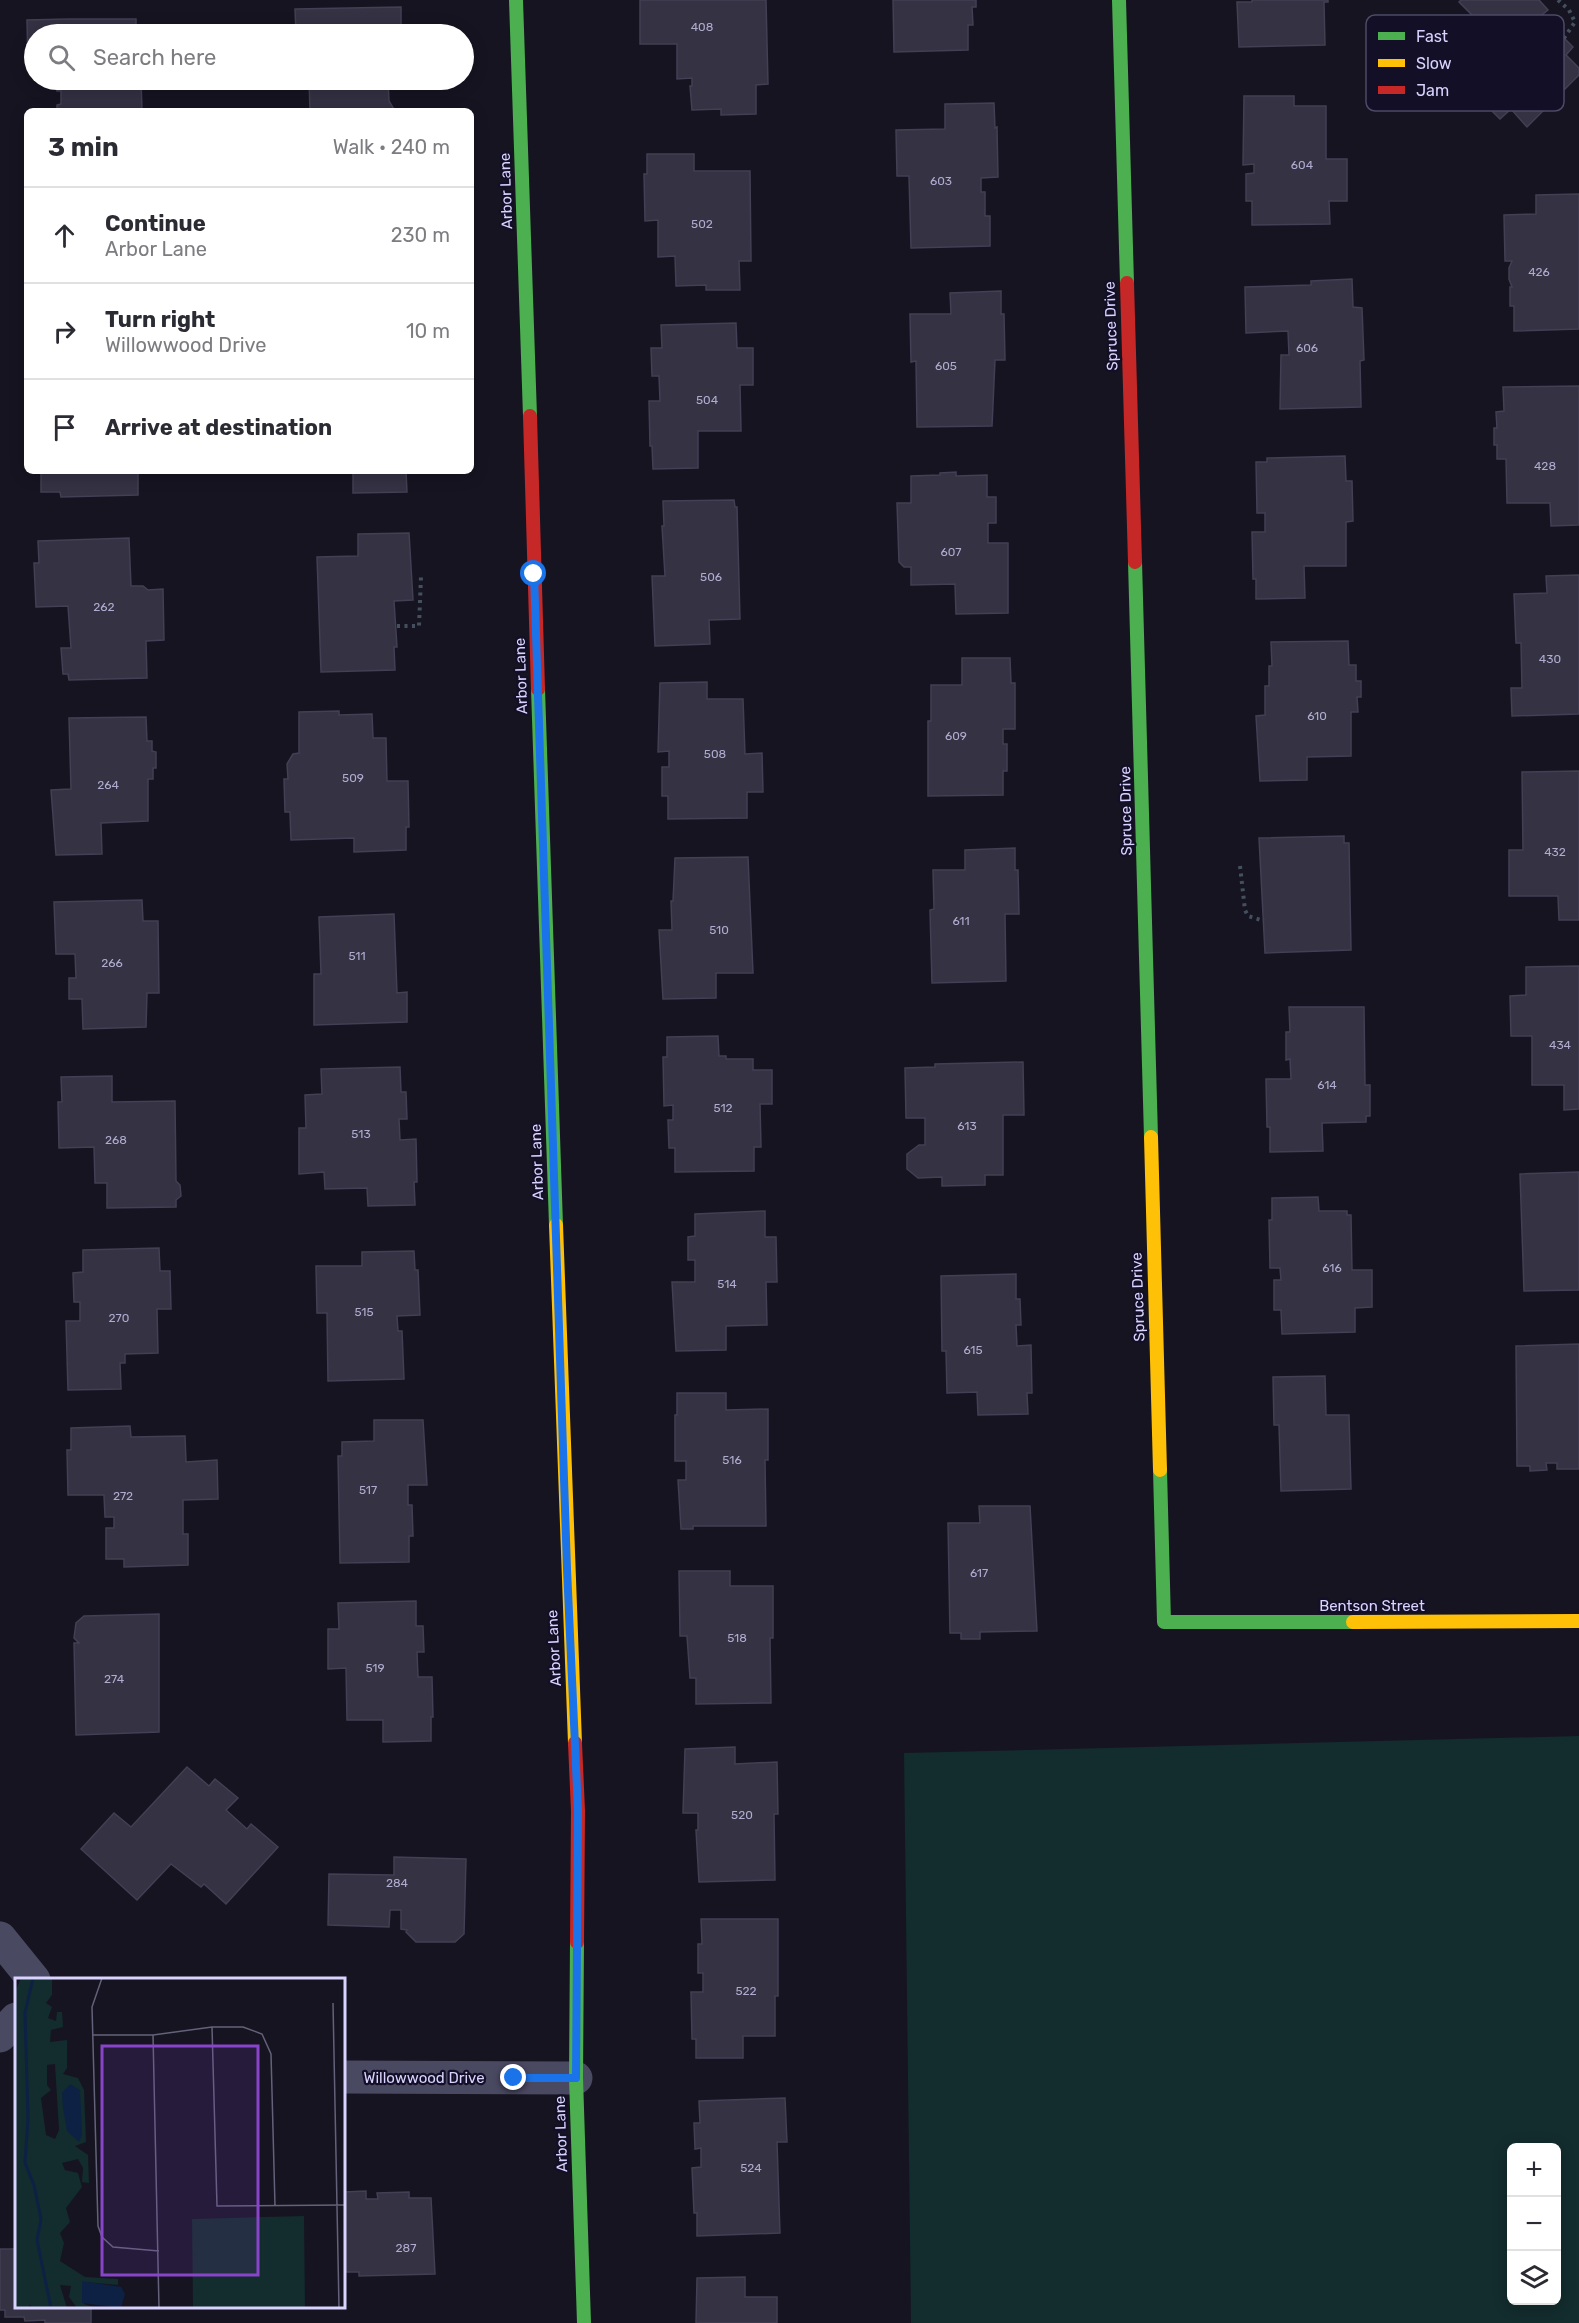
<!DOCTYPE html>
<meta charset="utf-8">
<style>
body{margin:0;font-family:Rubik,sans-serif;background:#f7f7f7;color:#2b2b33}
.controls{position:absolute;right:18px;bottom:18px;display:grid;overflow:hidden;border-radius:9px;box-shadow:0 3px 15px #0003}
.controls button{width:54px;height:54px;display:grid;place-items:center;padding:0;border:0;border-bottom:2px solid #e1e1e2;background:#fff;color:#2b2b33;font:30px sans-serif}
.stop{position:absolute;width:18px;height:18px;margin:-14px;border:4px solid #1a73e8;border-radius:50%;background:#fff}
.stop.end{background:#1a73e8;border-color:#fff;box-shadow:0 2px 6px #0008}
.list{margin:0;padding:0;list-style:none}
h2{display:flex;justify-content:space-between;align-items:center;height:78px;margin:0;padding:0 24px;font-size:26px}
h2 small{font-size:20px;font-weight:400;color:#7c7c81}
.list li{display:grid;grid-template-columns:39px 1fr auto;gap:18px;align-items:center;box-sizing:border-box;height:96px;padding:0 24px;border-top:2px solid #e1e1e2}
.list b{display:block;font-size:22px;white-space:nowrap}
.list p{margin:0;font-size:20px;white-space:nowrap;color:#7c7c81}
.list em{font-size:20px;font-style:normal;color:#7c7c81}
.icon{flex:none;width:33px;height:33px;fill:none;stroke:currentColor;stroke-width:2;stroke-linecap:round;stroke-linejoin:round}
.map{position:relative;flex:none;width:1579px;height:2323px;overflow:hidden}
.search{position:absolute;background:#fff;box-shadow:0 3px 15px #0003;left:24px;top:24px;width:450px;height:66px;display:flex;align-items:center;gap:15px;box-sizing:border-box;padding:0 21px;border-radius:33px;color:#7c7c81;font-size:22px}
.panel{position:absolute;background:#fff;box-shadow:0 3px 15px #0003;left:24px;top:108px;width:450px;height:366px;border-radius:9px}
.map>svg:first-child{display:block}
.green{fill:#132c2d;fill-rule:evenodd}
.building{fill:#343243;stroke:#433f54;stroke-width:1.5}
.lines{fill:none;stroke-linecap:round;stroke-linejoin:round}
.path{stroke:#44505f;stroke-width:4;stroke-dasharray:3 4.5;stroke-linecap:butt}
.street{stroke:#4a4962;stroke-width:33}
.fast{stroke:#4caf50;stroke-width:14}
.slow{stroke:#ffc107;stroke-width:14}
.jam{stroke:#c62828;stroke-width:14}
.route{stroke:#1a73e8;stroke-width:8}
.labels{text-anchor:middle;stroke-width:4.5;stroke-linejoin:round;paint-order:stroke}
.number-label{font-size:12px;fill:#b0acd0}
.street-label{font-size:15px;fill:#d9d4ff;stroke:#130f26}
.inset-river{fill:none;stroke:#0d2144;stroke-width:3}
.inset-road{fill:none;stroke:#64617a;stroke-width:1.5}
.view{fill:#8945c9;fill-opacity:0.15;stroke:#8945c9;stroke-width:3}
.inset-edge{fill:none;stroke:#d9d4ff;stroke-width:3}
.key{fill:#130f26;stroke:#4e4a67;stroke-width:1.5}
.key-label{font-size:16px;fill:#d9d4ff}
</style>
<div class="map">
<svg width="1579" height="2323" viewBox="0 0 1579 2323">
<rect width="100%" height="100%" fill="#161421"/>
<!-- green -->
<path class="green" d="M1579,1736V2323H911L904,1753ZM1512,2148H1556V2300H1512Z"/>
<!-- building -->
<g class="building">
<path d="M640,0H766L768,84L756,85V114L721,115V109L692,110L690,86H692V78L677,79V44H640Z"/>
<path d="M893,0H976V7H972L973,25H968V50L894,52Z"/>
<path d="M1252,0H1328V2H1324L1325,45L1239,47L1237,2H1252Z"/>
<path d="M1461,0H1539L1548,10L1537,19L1550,30L1553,27L1573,47L1566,55L1579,68V75L1527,127L1511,109L1500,119L1489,108L1487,110L1461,79V71L1467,65L1451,47L1478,21L1459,2Z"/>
<path d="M401,7V34H296L295,9Z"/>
<path d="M68,19H136V34H34V67H28L27,20Z"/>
<path d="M56,80H141L142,110L57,111V105L61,104V91H57Z"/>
<path d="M309,80H388L389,101L395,111H310Z"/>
<path d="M1244,96H1294V106H1326V159H1347V201H1329L1330,224L1252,225V201H1246V174L1254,173V164L1243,165Z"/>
<path d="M994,103L995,128L997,127L998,177L981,178V192H985V216H990V246L911,248L909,176H897L896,130L945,129V104Z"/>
<path d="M647,154H694V171H750L751,261H739L740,290H706V285L676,286L675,256L658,257V220L645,221L644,174H647Z"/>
<path d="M1579,194V329L1514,331V306H1510V287H1512L1509,279V268L1512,261H1505L1504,215L1536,214V195Z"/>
<path d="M1352,279L1353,307L1362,308L1364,360L1360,361L1361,407L1280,409L1281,355H1289L1288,331L1246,333L1245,287L1311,285V281Z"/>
<path d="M1001,291V314H1004L1005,360H995L992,426L917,427L916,361L911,362L910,314H951L950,293Z"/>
<path d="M736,323L737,348H753V385H740L741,431H698V468L653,469L652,446H650L649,401H660L659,376H652L651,348H662L661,325Z"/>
<path d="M1579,386V525L1551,526L1550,503H1507L1506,459H1497V445H1494V428H1497L1496,412L1504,411L1503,387Z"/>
<path d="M1345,456L1346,481H1352L1353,521L1346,522V566H1304L1305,598L1256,599V579H1253L1252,532H1265V513H1257L1256,462H1267V458Z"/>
<path d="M41,471H138V495L61,497L60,492H41Z"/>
<path d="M353,471H406L407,492L353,493Z"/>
<path d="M956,472V476L987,475V497H996V523H988V543H1008V613L956,614L955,584L911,585V567H904L899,562L897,503H911V476L940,475V473Z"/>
<path d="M734,500L735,507H737L740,619L709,620L710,644L655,646L652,576H665L662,526H664L663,501Z"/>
<path d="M409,533L413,600L394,601L397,647H394L395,670L321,672L317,557L358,556V534Z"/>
<path d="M129,538L131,586H143L148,590L163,589L164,640L146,641L147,678L69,680L68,674H63L61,648H71L68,606L36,607L34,563H39L38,541Z"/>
<path d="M1579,575V714L1512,716L1511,688H1522L1521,643H1516L1514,594L1547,593L1546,576Z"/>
<path d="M1348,641L1349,665H1356V681H1361V697H1357L1358,712H1351V756L1307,757V780L1260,781L1256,716L1265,715V686H1269V666H1272L1271,642Z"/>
<path d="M962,658H1010L1011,683H1015V729H1003V744H1007V771H1003V795L928,796V721H931V685H962Z"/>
<path d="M707,682V699H743L745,754L762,753L763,792H747V818L668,819V796H662V767H669V751L658,752L660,683Z"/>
<path d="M339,711V715L372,714L373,738H386L387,781H408L409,827H406V850L354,852V838L291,840L290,812H285L284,779H288L287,764L293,754L299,753V712Z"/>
<path d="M146,717L147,741H152V751L156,752V768H153V779H148V821L101,823L102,854L56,855L51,790L71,789L69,718Z"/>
<path d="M1579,771V920H1559L1558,896H1509V850H1523L1522,772Z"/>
<path d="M1344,836V843H1349L1351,950L1265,953L1259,838Z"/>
<path d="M1015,848V870H1018L1019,914H1005L1006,981L932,983L930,910L934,909L933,870H965V850Z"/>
<path d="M748,857L753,973H716V998L663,999L659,930H672L671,901H673L675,858Z"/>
<path d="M142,900L143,921H158L159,993H147L146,1027L83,1029L82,999H69V978H76L75,954H56L54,902Z"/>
<path d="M394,914L397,993L407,992V1022L314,1025V974H321L319,917Z"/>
<path d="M1579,966V1109L1564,1110V1085H1532V1036H1511L1510,996L1526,995V967Z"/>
<path d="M1289,1007H1364L1365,1085H1370V1116H1366V1122L1322,1123L1323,1151L1270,1152V1127H1267L1266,1079H1291L1290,1059L1286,1060V1032H1290Z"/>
<path d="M718,1036L719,1056H726V1059H753V1070H772V1104H760L761,1147H754V1171L675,1172V1148H669L668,1120H673V1105L664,1106L663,1057H667V1037Z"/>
<path d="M1023,1062L1024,1115H1003V1175H985V1185L942,1186V1177L918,1178L907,1169V1154L919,1145H925V1118H906L905,1068L935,1067V1064Z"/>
<path d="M400,1067L401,1092H406L407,1119H399L400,1140L416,1139L417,1182H414L415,1205L368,1206L367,1188L325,1189L324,1172L299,1174V1128H306L305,1095L322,1094L321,1069Z"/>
<path d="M112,1076V1102L175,1101L176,1181L180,1185L181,1196L176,1200V1207L107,1208V1183H95L94,1147L59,1148L58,1102H62L61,1077Z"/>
<path d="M1579,1172V1290L1524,1291L1520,1174Z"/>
<path d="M1318,1197L1319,1211H1347V1215H1351L1352,1270H1372V1307L1355,1308V1332L1282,1334L1281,1310H1274V1280H1281L1280,1268H1270L1269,1220H1272V1198Z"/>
<path d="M765,1211V1237H776L777,1282H766L767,1325L726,1326V1350L676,1351L672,1282H695V1260H688V1237L695,1236V1214Z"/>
<path d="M159,1248L160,1271H170L171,1309H157L158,1353L125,1354V1363H120L121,1389L68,1390L66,1321H80V1302H74L73,1273L83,1272V1250Z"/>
<path d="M414,1251L415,1270H418L420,1315L397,1316L398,1331H402L404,1379L328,1381L327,1313H317L316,1266H362V1252Z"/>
<path d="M1016,1274V1299H1020L1021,1325H1016L1017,1346L1031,1345L1032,1393H1027L1028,1414L978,1415L977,1392L947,1393L946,1351H942L941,1276Z"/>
<path d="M1579,1344V1469H1557V1463H1546L1547,1470L1530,1471V1466H1517L1516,1346Z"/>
<path d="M1325,1376L1326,1415H1349L1351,1489L1281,1491L1279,1425H1274L1273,1377Z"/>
<path d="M677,1393H726V1410L768,1409V1460H765L766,1526H693V1529H681L678,1480H686V1461H675V1415H677Z"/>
<path d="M374,1420H423L427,1485H408V1505H412L413,1536H409V1562L340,1563L338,1456H342V1442L374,1441Z"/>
<path d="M130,1426L131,1437L185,1436L186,1462L217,1460L218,1499L183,1500V1534H188V1565L124,1567V1559H106V1528H114V1517H105L104,1495H68L67,1450H71V1428Z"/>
<path d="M979,1506H1030L1037,1631L980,1632V1639H961V1633H950L948,1523H980Z"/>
<path d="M679,1571H730V1586H773V1638H770L771,1703L696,1704V1678H690L687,1636H680Z"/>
<path d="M416,1601V1626H423L424,1652H417L418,1677H432L433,1717H431V1741L383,1742V1720H347L346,1668L328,1669V1629H339L338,1603Z"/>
<path d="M159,1614V1732L76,1735L74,1643H79L74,1638L76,1623L84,1616Z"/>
<path d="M735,1747V1764L777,1762L778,1814H774L775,1880L699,1882L696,1830H698V1813H683L685,1749Z"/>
<path d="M187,1767L209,1786L215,1779L238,1798L226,1810L247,1829L251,1824L278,1847L226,1904L204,1884L201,1887L171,1864L137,1900L81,1849L114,1813L131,1827Z"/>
<path d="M394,1857L466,1859L464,1934L455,1942H416L406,1932L407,1930L401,1929V1910H390L389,1927L328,1925L329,1874L394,1875Z"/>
<path d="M701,1919H778V1996H775V2036H743V2058H696V2039H692L691,1992H703V1973H698V1944H702Z"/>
<path d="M785,2098L787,2142H777L780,2233L697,2236V2213H694L692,2168L701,2167V2148L695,2149L694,2123H700L699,2101Z"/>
<path d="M366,2191V2199H378L377,2193L409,2192V2198H431L435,2274L359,2276V2272H344V2192Z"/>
<path d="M0,2249H16V2306H91V2323H45V2320L25,2321L24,2317H5V2310H0Z"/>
<path d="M745,2277V2297H777V2323H696L697,2278Z"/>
</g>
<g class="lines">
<!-- path -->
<g class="path">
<path d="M1558,0L1569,10L1575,22L1564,38"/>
<path d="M397,626H419L421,577"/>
<path d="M1240,866L1245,910L1248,916L1264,921"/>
</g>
<!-- street -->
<g class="street">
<path d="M0,1938L34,1980"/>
<path d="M0,2036L16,2019"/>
<path d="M344,2077L576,2078"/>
</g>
<!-- fast -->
<g class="fast">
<path d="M516,0L530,416"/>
<path d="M1119,0L1127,283"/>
<path d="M1135,562L1151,1137"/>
<path d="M538,689L556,1225"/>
<path d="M1160,1470L1164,1622H1353"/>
<path d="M577,1942L576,2078L584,2323"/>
</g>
<!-- slow -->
<g class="slow">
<path d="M1151,1137L1160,1470"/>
<path d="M556,1225L575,1743"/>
<path d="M1353,1622L1579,1621"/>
</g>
<!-- jam -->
<g class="jam">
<path d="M1127,283L1135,562"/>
<path d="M530,416L538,689"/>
<path d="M575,1743L578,1811L577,1942"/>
</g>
</g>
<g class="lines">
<!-- route -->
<path class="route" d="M514,2078H576L578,1811L567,1569L534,574"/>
</g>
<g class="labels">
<!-- number labels -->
<g class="number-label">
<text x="702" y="31">408</text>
<text x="1302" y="169">604</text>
<text x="941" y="185">603</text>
<text x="702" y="228">502</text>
<text x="1539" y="276">426</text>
<text x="1307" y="352">606</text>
<text x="946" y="370">605</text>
<text x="707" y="404">504</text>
<text x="1545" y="470">428</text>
<text x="951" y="556">607</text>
<text x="711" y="581">506</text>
<text x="104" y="611">262</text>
<text x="1550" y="663">430</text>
<text x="1317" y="720">610</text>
<text x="956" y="740">609</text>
<text x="715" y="758">508</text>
<text x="353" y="782">509</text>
<text x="108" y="789">264</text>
<text x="1555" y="856">432</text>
<text x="961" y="925">611</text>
<text x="719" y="934">510</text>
<text x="357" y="960">511</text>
<text x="112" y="967">266</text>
<text x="1560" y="1049">434</text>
<text x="1327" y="1089">614</text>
<text x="723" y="1112">512</text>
<text x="967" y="1130">613</text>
<text x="361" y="1138">513</text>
<text x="116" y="1144">268</text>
<text x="1332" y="1272">616</text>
<text x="727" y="1288">514</text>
<text x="364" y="1316">515</text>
<text x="119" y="1322">270</text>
<text x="973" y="1354">615</text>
<text x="732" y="1464">516</text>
<text x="368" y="1494">517</text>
<text x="123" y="1500">272</text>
<text x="979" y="1577">617</text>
<text x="737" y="1642">518</text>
<text x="375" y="1672">519</text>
<text x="114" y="1683">274</text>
<text x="742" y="1819">520</text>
<text x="397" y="1887">284</text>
<text x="746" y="1995">522</text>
<text x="751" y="2172">524</text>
<text x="406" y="2252">287</text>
</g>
<!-- street labels -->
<g class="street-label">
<text transform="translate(506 191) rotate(-92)" y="5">Arbor Lane</text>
<text transform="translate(1111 326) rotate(-92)" y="5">Spruce Drive</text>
<text transform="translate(521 676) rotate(-92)" y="5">Arbor Lane</text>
<text transform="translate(1126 811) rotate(-91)" y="5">Spruce Drive</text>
<text transform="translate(537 1162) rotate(-92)" y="5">Arbor Lane</text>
<text transform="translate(1138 1297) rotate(-92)" y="5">Spruce Drive</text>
<text x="1372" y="1611">Bentson Street</text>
<text transform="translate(554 1648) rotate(-93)" y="5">Arbor Lane</text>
<text x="424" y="2083">Willowwood Drive</text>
<text transform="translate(561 2134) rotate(-92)" y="5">Arbor Lane</text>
</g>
</g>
<!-- overview -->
<g transform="translate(15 1978)">
<rect width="330" height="330" fill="#161421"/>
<path d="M6,0H37V17L31,25L37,29L33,40L41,43L42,34H47L48,49L36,52L35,64L52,62V90L48,96L63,100L69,112L71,164L60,168L73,177L74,205L67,204L68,190L63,181L47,185L50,192L63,195L67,209L51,230L55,244L45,255L49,265L45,283L70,299L103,301V307L69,304V326L82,330H62L54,319L56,308L45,307L52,330H16L15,326L14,330H0V14ZM40,86L44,152L40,161L31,157L26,120L36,112L32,107V87ZM289,238L290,330H178L177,241Z" fill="#132c2d" fill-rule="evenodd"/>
<path d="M55,106L65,112L67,157L64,164L52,153L48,130L47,115ZM67,303L106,309L110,316L106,330L67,325Z" fill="#0d2144"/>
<path class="inset-river" d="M18,0L10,35L13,140L10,185L19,207L26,241L22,262L36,330"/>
<path class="inset-road" d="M87,0L77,29L83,248L87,259L98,269L144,273M318,25L324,330M197,49L202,228L330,227M78,57H138L197,49H228L247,56L256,76L260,228M138,57L144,330"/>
<path class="view" d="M87,68H243V297H87Z"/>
<rect width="330" height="330" class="inset-edge"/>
</g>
<!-- legend -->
<rect x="1366" y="15" width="198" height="96" rx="9" class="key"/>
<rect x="1378" y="32" width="27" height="8" fill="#4caf50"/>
<rect x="1378" y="59" width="27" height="8" fill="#ffc107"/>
<rect x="1378" y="86" width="27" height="8" fill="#c62828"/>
<g class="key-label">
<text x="1416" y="42">Fast</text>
<text x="1416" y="69">Slow</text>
<text x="1416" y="96">Jam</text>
</g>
</svg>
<div class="controls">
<button>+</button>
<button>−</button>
<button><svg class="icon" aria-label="layers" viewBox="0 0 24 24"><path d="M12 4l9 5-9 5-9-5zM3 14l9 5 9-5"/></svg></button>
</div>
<div class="stop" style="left:534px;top:574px"></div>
<div class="stop end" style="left:514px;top:2078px"></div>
<div class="search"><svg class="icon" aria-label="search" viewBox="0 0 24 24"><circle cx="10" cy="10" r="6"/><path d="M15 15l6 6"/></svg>Search here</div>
<section class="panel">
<h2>3 min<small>Walk · 240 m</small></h2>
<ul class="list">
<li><svg class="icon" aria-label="ahead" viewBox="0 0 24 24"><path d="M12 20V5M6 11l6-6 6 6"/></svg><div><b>Continue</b><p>Arbor Lane</p></div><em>230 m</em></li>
<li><svg class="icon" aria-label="right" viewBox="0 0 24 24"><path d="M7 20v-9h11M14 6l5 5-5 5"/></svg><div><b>Turn right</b><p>Willowwood Drive</p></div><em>10 m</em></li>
<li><svg class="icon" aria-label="arrive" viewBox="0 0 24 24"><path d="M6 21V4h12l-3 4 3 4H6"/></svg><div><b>Arrive at destination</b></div></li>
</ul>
</section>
</div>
